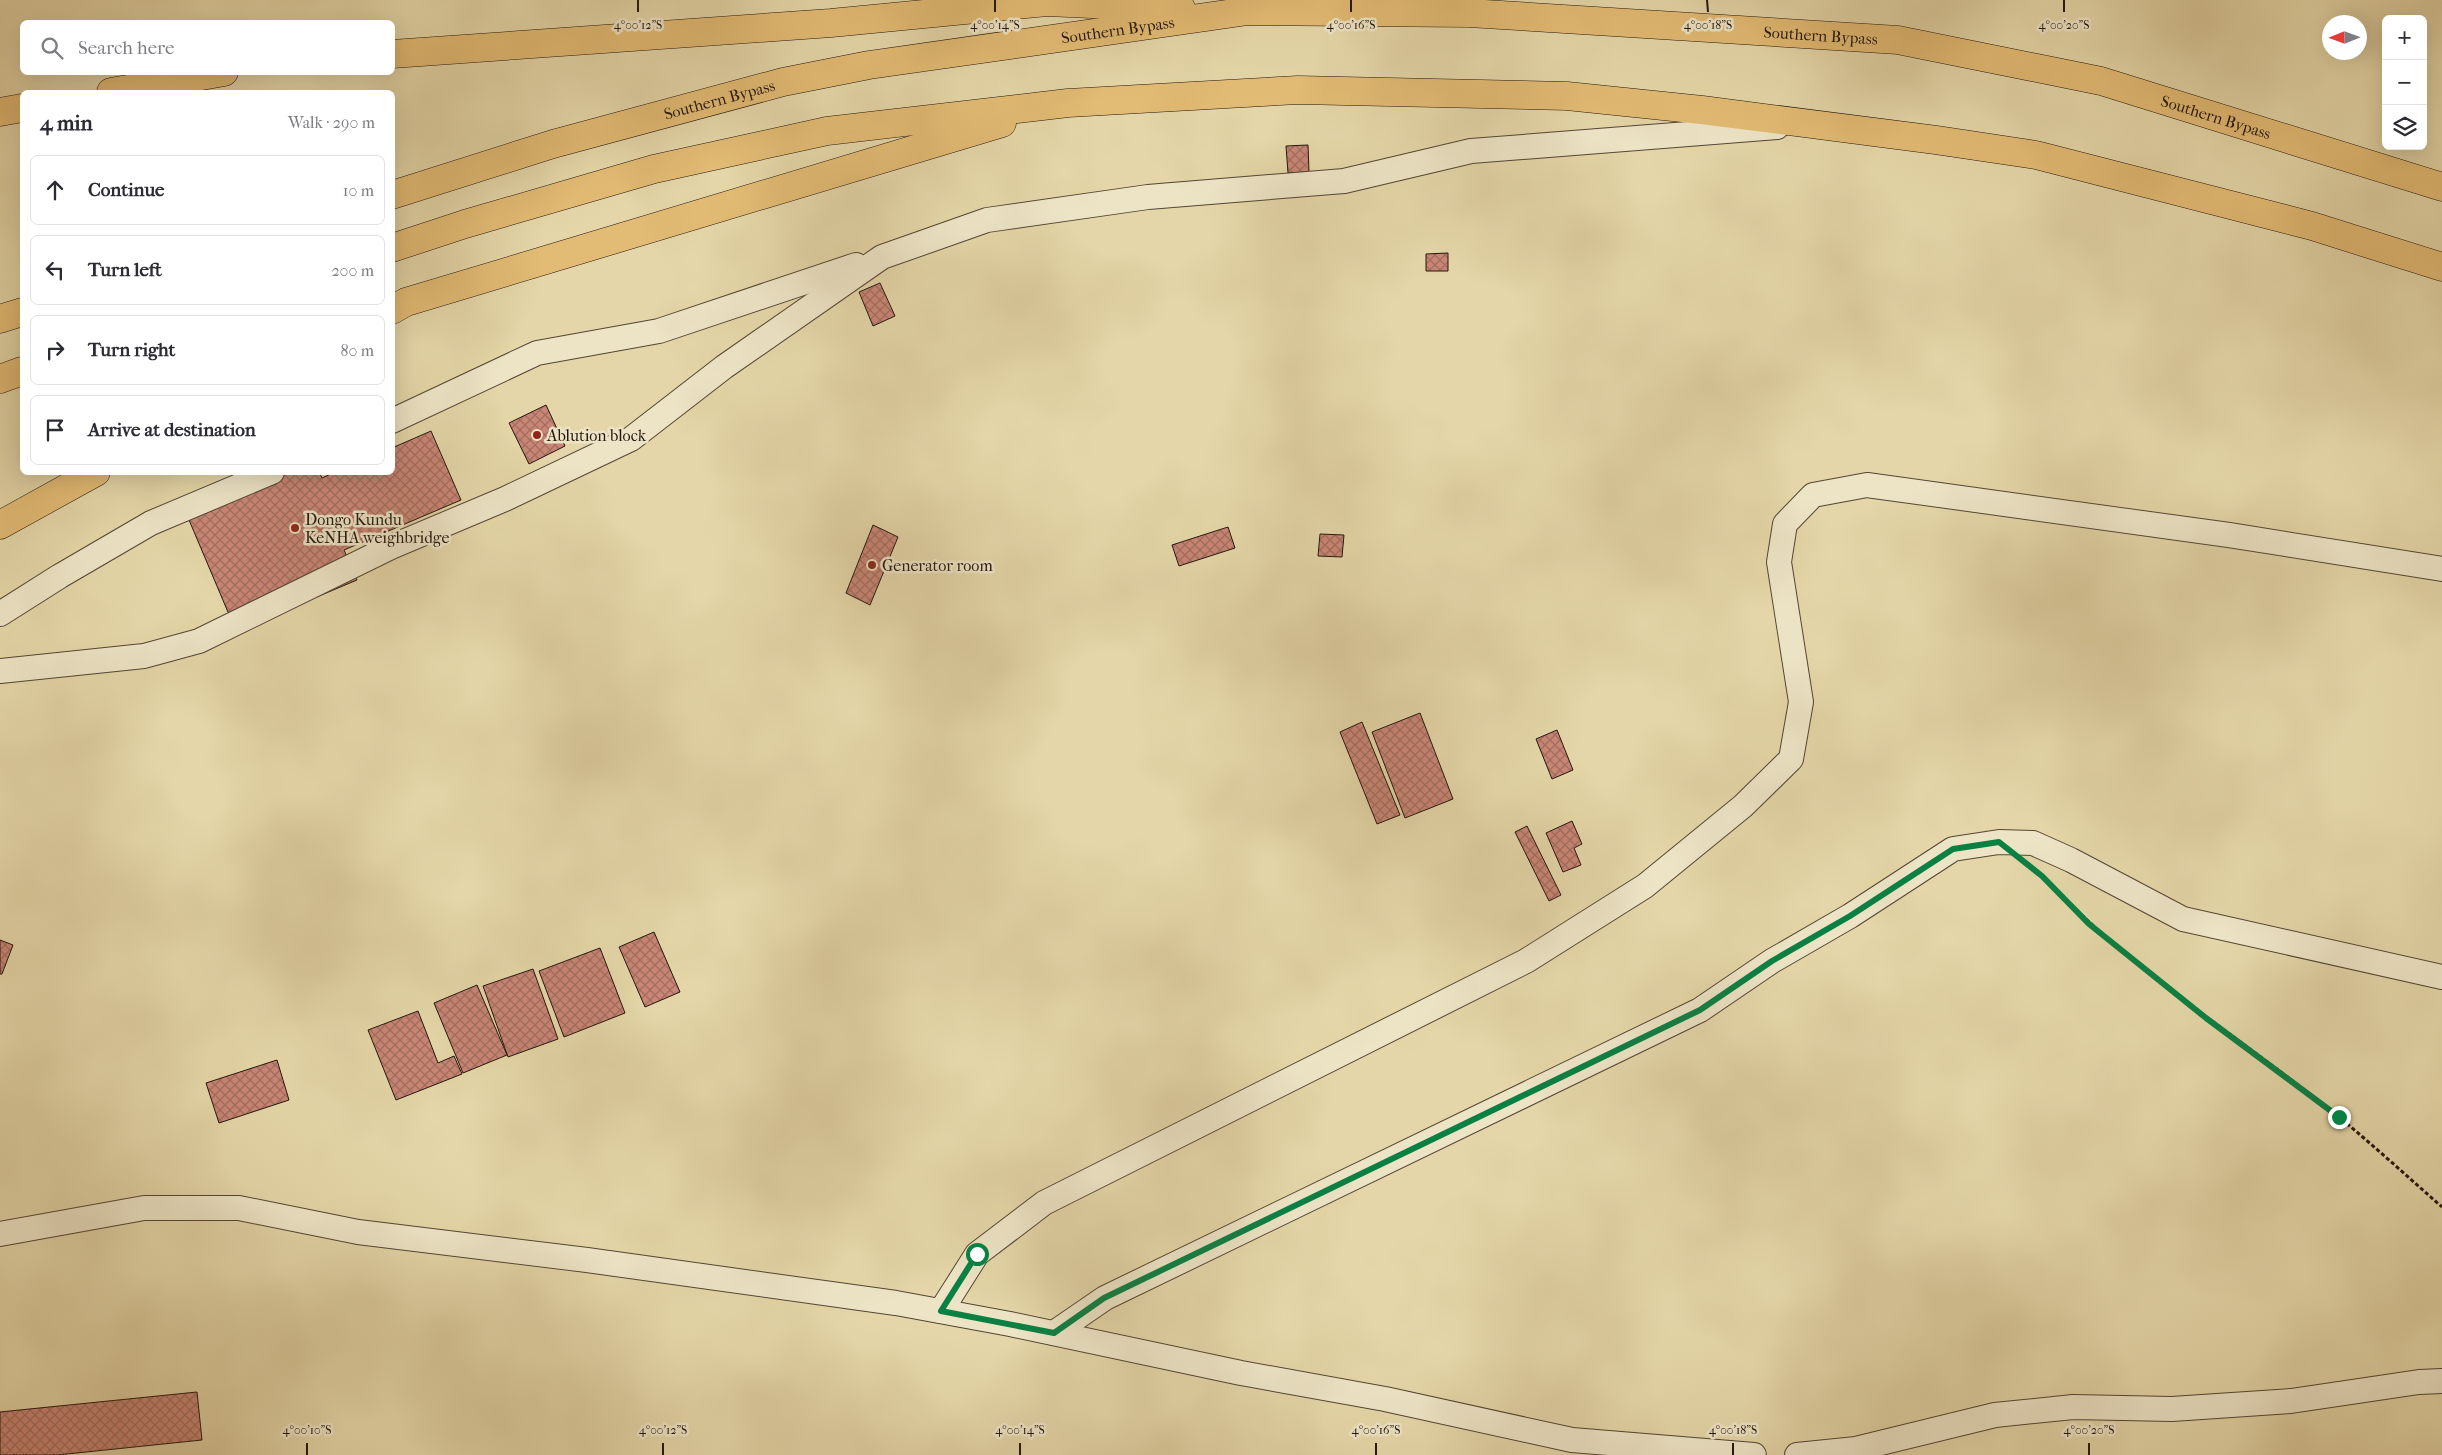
<!DOCTYPE html>
<meta charset="utf-8">
<style>
body{margin:0;font-family:"IM FELL French Canon",serif;background:#f2f2f3;color:#2b2b33}
.controls{position:absolute;right:15px;top:15px;display:grid;overflow:hidden;border-radius:8px;box-shadow:0 5px 20px #0002}
.controls button{width:45px;height:45px;display:grid;place-items:center;padding:0;border:0;border-bottom:1px solid #e1e1e2;background:#fff;color:#2b2b33;font:25px sans-serif}
.compass{position:absolute;left:2322px;top:15px;width:45px;height:45px;border-radius:50%;background:#fff;box-shadow:0 5px 20px #0002;rotate:269deg}
.stop{position:absolute;width:15px;height:15px;margin:-11px;border:4px solid #0b8043;border-radius:50%;background:#fff}
.stop.end{background:#0b8043;border-color:#fff;box-shadow:0 1px 5px #0008}
.list{margin:0;padding:0;list-style:none}
h2{display:flex;justify-content:space-between;align-items:center;height:65px;margin:0;padding:0 20px;font-size:21px}
h2 small{font-size:16px;font-weight:400;color:#7c7c81}
.list li{display:grid;grid-template-columns:32px 1fr auto;gap:15px;align-items:center;box-sizing:border-box;height:70px;margin:0 10px 10px;padding:0 10px;border:1px solid #e1e1e2;border-radius:8px}
.list b{display:block;font-size:19px;white-space:nowrap}
.list em{font-size:16px;font-style:normal;color:#7c7c81}
.icon{flex:none;width:28px;height:28px;fill:none;stroke:currentColor;stroke-width:2;stroke-linecap:round;stroke-linejoin:round}
.map{position:relative;flex:none;width:2442px;height:1455px;overflow:hidden}
.search{position:absolute;background:#fff;box-shadow:0 5px 20px #0002;left:20px;top:20px;width:375px;height:55px;display:flex;align-items:center;gap:12px;box-sizing:border-box;padding:0 18px;border-radius:8px;color:#7c7c81;font-size:19px}
.panel{position:absolute;background:#fff;box-shadow:0 5px 20px #0002;left:20px;top:90px;width:375px;height:385px;border-radius:8px}
.map>svg:first-child{display:block}
.building{fill:url(#building-cross-hatch);stroke:#23160d}
.lines{fill:none;stroke-linecap:round;stroke-linejoin:round}
.service-casing{stroke:#534634;stroke-width:26}
.trunk-casing{stroke:#23160d;stroke-width:29}
.path{stroke:#23160d;stroke-width:3;stroke-dasharray:4 2.5;stroke-linecap:butt}
.service{stroke:#ede4c6;stroke-width:24}
.trunk{stroke:#e2bb74;stroke-width:28}
.route{stroke:#0b8043;stroke-width:6}
.ticks{fill:none;stroke:#23160d;stroke-width:2}
.poi-dot{fill:#8f2418;stroke:#ede4c6;stroke-width:2}
.labels{text-anchor:middle;stroke-width:5;stroke-linejoin:round;paint-order:stroke}
.street-label{font-size:16px;fill:#23160d;stroke:#ede4c6}
.poi-label{font-size:16px;fill:#23160d;stroke:#ede4c6;text-anchor:start}
.ticks-label{font-size:12px;text-anchor:middle;fill:#23160d;stroke:#ede4c6;stroke-width:5;stroke-linejoin:round;paint-order:stroke}
</style>
<div class="map">
<svg width="2442" height="1455" viewBox="0 0 2442 1455">
<defs>
<pattern id="building-cross-hatch" width="8" height="8" patternUnits="userSpaceOnUse" patternTransform="scale(1.25)"><rect width="8" height="8" fill="#c98676"/><path d="M0 0l8 8M0 8l8-8" fill="none" stroke="#a36d5f"/></pattern>
</defs>
<rect width="100%" height="100%" fill="#e4d6a8"/>
<filter id="stains"><feTurbulence type="fractalNoise" baseFrequency=".004" numOctaves="4"/><feColorMatrix values="0 0 0 0 .2 0 0 0 0 .09 0 0 0 0 .02 0 0 0 .5 -.17"/></filter>
<radialGradient id="worn" r=".72"><stop offset=".6" stop-color="#630" stop-opacity="0"/><stop offset="1" stop-color="#630" stop-opacity=".3"/></radialGradient>
<!-- building -->
<g class="building">
<path d="M1308,145L1309,172L1288,173L1286,146Z"/>
<path d="M1448,253V271H1426V254Z"/>
<path d="M880,283L895,316L873,326L859,292Z"/>
<path d="M546,405L565,446L529,464L509,423Z"/>
<path d="M431,431L461,500L344,550L357,580L236,631L181,501L249,472H319L322,478L335,472H392V448Z"/>
<path d="M873,525L898,537L870,605L846,593Z"/>
<path d="M1228,527L1235,548L1179,566L1172,545Z"/>
<path d="M1320,534L1344,535L1342,557L1318,556Z"/>
<path d="M1420,713L1453,799L1405,818L1372,732Z"/>
<path d="M1362,722L1400,815L1377,824L1340,732Z"/>
<path d="M1557,730L1573,770L1552,779L1536,739Z"/>
<path d="M1572,821L1582,844L1574,848L1581,865L1563,872L1546,833Z"/>
<path d="M1527,826L1561,895L1549,901L1515,832Z"/>
<path d="M654,932L680,992L645,1007L619,947Z"/>
<path d="M0,940L13,945L2,974H0Z"/>
<path d="M600,948L625,1013L564,1037L539,971Z"/>
<path d="M533,969L558,1039L508,1057L483,986Z"/>
<path d="M477,985L507,1055L463,1073L434,1003Z"/>
<path d="M418,1011L438,1063L454,1056L462,1074L396,1100L368,1030Z"/>
<path d="M277,1060L289,1100L219,1123L206,1083Z"/>
<path d="M197,1392L202,1440L57,1455H0V1412Z"/>
</g>
<g class="lines">
<!-- service casing -->
<g class="service-casing">
<g id="service">
<path d="M392,421L537,353L659,331L856,265"/>
<path d="M0,614L60,576L151,523L272,472"/>
<path d="M0,671L144,656L199,641L391,547L505,499L631,439L724,367L882,257L987,220L1148,197L1344,181L1471,151L1777,127"/>
<path d="M0,1234L144,1208H239L358,1232L587,1260L896,1303L1010,1324L1241,1373L1385,1399L1572,1440L1754,1455"/>
<path d="M941,1311L977,1254L1044,1203L1526,961L1645,886L1743,806L1791,759L1801,702L1779,562L1785,524L1813,495L1867,485L2229,535L2442,569"/>
<path d="M1054,1333L1105,1298L1700,1010L1772,961L1850,916L1953,849L1999,842L2033,843L2071,860L2183,919L2442,977"/>
<path d="M1797,1455L1856,1449L1995,1415L2073,1407L2172,1409L2291,1401L2419,1382L2442,1381"/>
</g>
</g>
<!-- trunk casing -->
<g class="trunk-casing">
<g id="trunk">
<path d="M392,54L831,23L1047,2L1181,8"/>
<path d="M111,92L224,72"/>
<path d="M0,112L22,108"/>
<path id="s1" d="M392,195L553,144L783,82L869,65L1248,11L1469,13L1898,40L2101,81L2442,187"/>
<path d="M392,248L465,224L654,169L827,131L1068,103L1298,90L1567,96L1702,110L1936,140L2036,155L2312,226L2442,267"/>
<path d="M392,310L406,302L1002,123"/>
<path d="M0,319L22,312"/>
<path d="M0,379L22,371"/>
<path d="M0,525L96,472"/>
</g>
</g>
<!-- path -->
<path class="path" d="M2058,892C2143,978 2246,1042 2339,1117C2374,1146 2408,1177 2442,1207"/>
<!-- service -->
<use href="#service" class="service"/>
<!-- trunk -->
<use href="#trunk" class="trunk"/>
</g>
<g class="lines">
<!-- route -->
<path class="route" d="M977,1254L941,1311L1054,1333L1104,1298L1700,1010L1772,961L1850,916L1953,849L1999,842L2042,876L2089,924L2206,1018L2339,1117"/>
</g>
<!-- ticks -->
<path class="ticks" d="M638,0V12M995,0V12M1351,0V12M1707,0L1708,12M2064,0V12M307,1443V1455M663,1443V1455M1020,1443V1455M1376,1443V1455M1733,1443V1455M2089,1443V1455"/>
<!-- markers -->
<g class="poi-dot">
<circle cx="537" cy="435" r="5"/>
<circle cx="295" cy="528" r="5"/>
<circle cx="872" cy="565" r="5"/>
</g>
<g class="labels">
<!-- street labels -->
<g class="street-label">
<text dy="6" stroke="none"><textPath href="#s1" startOffset="746">Southern Bypass</textPath></text>
<text dy="6" stroke="none"><textPath href="#s1" startOffset="1451">Southern Bypass</textPath></text>
<text dy="6" stroke="none"><textPath href="#s1" startOffset="341">Southern Bypass</textPath></text>
<text dy="6" stroke="none"><textPath href="#s1" startOffset="1856">Southern Bypass</textPath></text>
</g>
<!-- poi labels -->
<g class="poi-label">
<text x="547" y="441">Ablution block</text>
<text x="305" y="525">Dongo Kundu<tspan x="305" dy="18">KeNHA weighbridge</tspan></text>
<text x="882" y="571">Generator room</text>
</g>
</g>
<g class="ticks-label">
<text x="638" y="29">4°00'12"S</text>
<text x="995" y="29">4°00'14"S</text>
<text x="1351" y="29">4°00'16"S</text>
<text x="1708" y="29">4°00'18"S</text>
<text x="2064" y="29">4°00'20"S</text>
<text x="307" y="1434">4°00'10"S</text>
<text x="663" y="1434">4°00'12"S</text>
<text x="1020" y="1434">4°00'14"S</text>
<text x="1376" y="1434">4°00'16"S</text>
<text x="1733" y="1434">4°00'18"S</text>
<text x="2089" y="1434">4°00'20"S</text>
</g>
<rect width="100%" height="100%" filter="url(#stains)"/>
<rect width="100%" height="100%" fill="url(#worn)"/>
</svg>
<div class="controls">
<button>+</button>
<button>−</button>
<button><svg class="icon" aria-label="layers" viewBox="0 0 24 24"><path d="M12 4l9 5-9 5-9-5zM3 14l9 5 9-5"/></svg></button>
</div>
<svg class="compass" viewBox="-18 -18 36 36"><path d="M0-13l5 13h-10z" fill="#e53935"/><path d="M0 13l5-13h-10z" fill="#7c7c81"/></svg>
<div class="stop" style="left:977px;top:1254px"></div>
<div class="stop end" style="left:2339px;top:1117px"></div>
<div class="search"><svg class="icon" aria-label="search" viewBox="0 0 24 24"><circle cx="10" cy="10" r="6"/><path d="M15 15l6 6"/></svg>Search here</div>
<section class="panel">
<h2>4 min<small>Walk · 290 m</small></h2>
<ul class="list">
<li><svg class="icon" aria-label="ahead" viewBox="0 0 24 24"><path d="M12 20V5M6 11l6-6 6 6"/></svg><div><b>Continue</b></div><em>10 m</em></li>
<li><svg class="icon" aria-label="left" viewBox="0 0 24 24"><path d="M17 20v-9H6M10 6l-5 5 5 5"/></svg><div><b>Turn left</b></div><em>200 m</em></li>
<li><svg class="icon" aria-label="right" viewBox="0 0 24 24"><path d="M7 20v-9h11M14 6l5 5-5 5"/></svg><div><b>Turn right</b></div><em>80 m</em></li>
<li><svg class="icon" aria-label="arrive" viewBox="0 0 24 24"><path d="M6 21V4h12l-3 4 3 4H6"/></svg><div><b>Arrive at destination</b></div></li>
</ul>
</section>
</div>
